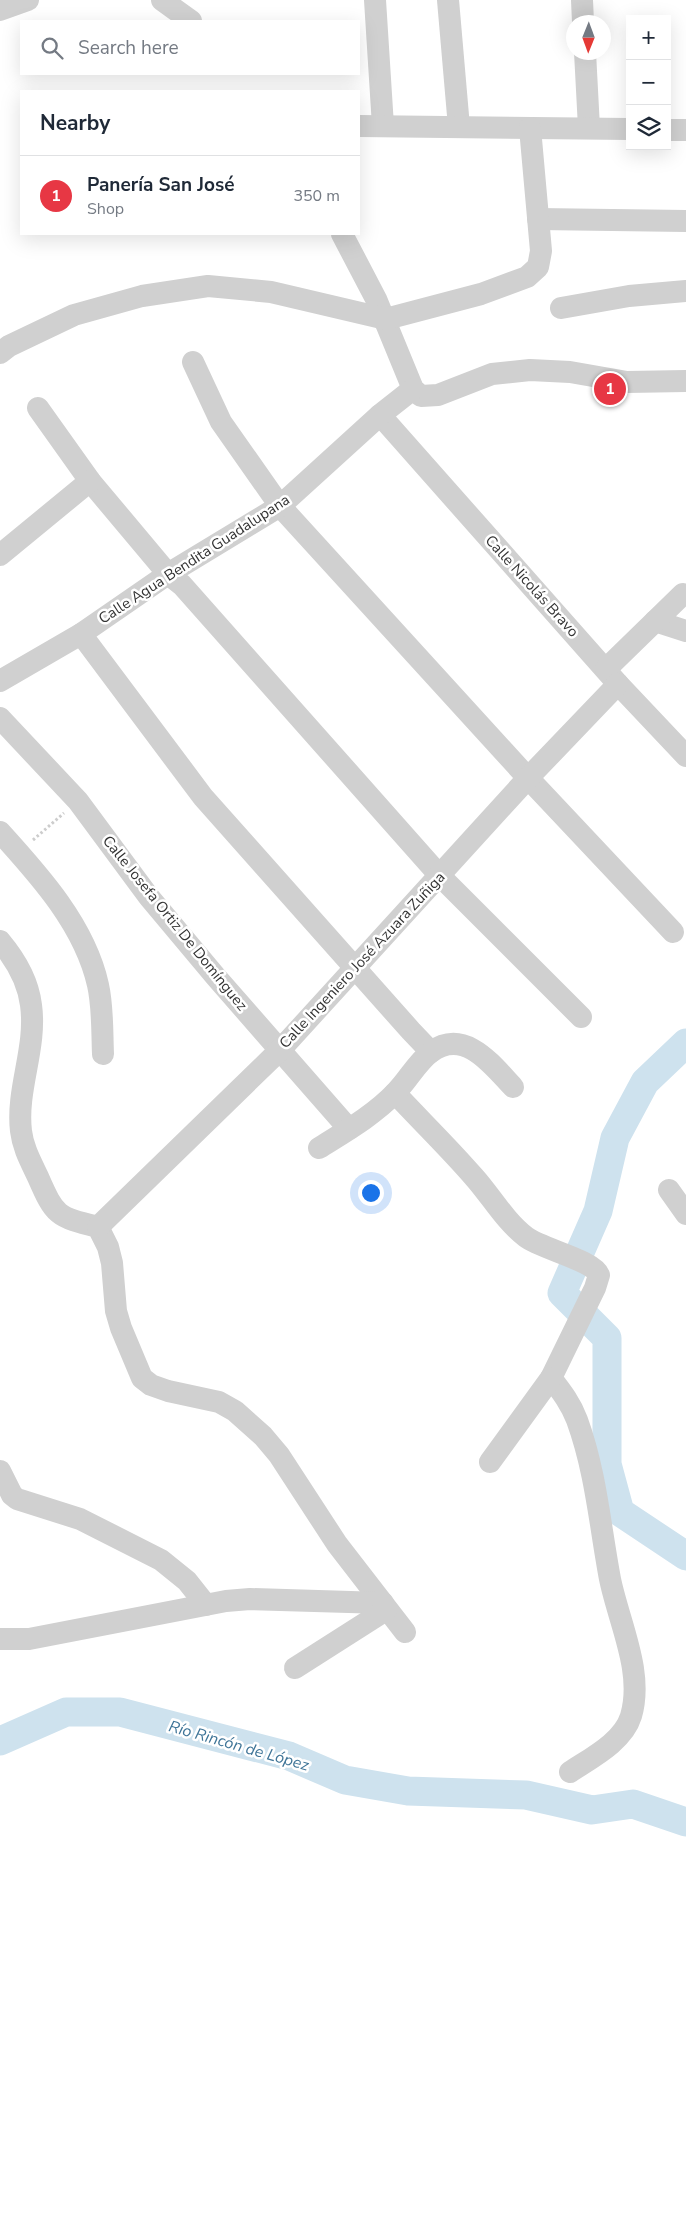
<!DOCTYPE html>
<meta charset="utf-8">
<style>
body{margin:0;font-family:"Nunito Sans",sans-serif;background:#f6f6f7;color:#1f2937}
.controls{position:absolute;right:15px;top:15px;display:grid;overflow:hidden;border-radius:0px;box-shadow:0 5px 20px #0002}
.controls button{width:45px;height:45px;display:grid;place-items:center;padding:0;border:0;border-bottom:1px solid #e0e1e3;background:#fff;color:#1f2937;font:25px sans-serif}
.compass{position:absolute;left:566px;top:15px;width:45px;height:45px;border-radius:50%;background:#fff;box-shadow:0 5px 20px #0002;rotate:181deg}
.you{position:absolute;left:370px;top:1192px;width:18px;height:18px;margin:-12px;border:4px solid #fff;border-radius:50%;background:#1a73e8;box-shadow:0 0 0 8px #1a73e833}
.badge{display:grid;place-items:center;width:32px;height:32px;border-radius:50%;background:#e73744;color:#fff;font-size:16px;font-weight:700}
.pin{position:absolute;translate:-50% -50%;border:2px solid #fff;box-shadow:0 1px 5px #0006}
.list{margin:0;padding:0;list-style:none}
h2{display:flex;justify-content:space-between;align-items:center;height:65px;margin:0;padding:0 20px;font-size:21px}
h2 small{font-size:16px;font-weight:400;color:#747a83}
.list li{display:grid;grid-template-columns:32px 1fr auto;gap:15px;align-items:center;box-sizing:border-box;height:80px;padding:0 20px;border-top:1px solid #e0e1e3}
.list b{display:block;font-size:19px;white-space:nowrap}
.list p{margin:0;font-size:16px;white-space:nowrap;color:#747a83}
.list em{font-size:16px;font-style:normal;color:#747a83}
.icon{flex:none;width:28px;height:28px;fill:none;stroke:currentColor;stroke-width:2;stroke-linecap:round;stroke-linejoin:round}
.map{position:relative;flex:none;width:686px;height:2229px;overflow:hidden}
.search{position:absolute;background:#fff;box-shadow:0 5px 20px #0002;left:20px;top:20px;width:340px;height:55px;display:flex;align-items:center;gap:12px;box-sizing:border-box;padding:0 18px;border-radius:0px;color:#747a83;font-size:19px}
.panel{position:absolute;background:#fff;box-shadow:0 5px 20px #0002;left:20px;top:90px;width:340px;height:145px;border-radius:0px}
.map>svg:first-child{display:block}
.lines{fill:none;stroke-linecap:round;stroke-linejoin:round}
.river{stroke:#cee2ee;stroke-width:29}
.path{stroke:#cdcdcd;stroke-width:3;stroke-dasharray:2.5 2.5;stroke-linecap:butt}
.minor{stroke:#d0d0d0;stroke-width:22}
.labels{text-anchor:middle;stroke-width:5;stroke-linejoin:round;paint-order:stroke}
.street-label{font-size:15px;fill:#333;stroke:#fff}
.water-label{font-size:16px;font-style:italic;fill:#3e7497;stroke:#fff}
</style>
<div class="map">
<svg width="686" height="2229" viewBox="0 0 686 2229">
<rect width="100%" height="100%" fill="#fff"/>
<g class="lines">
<!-- river -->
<g class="river">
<path d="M686,1043L645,1082L615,1138L598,1211L562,1293L607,1338V1464L620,1512L686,1556"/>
<path d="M0,1741L66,1712H120L289,1756L345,1780L408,1791L526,1795L592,1810L633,1804L686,1822"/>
</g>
<!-- path -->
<path class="path" d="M33,840L64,813"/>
<!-- minor -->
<g class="minor">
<path d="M162,0L191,21"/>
<path d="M375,0L383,126"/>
<path d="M448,0L459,127"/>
<path d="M582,0L583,22"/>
<path d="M0,10L28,0"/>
<path d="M585,52L589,128"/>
<path d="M359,126L630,129"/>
<path d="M667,130H686"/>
<path d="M538,219L686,221"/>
<path d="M342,234L376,299L413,389L421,396L438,395L492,374L530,370L570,372L627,382L686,381"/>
<path d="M561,308L629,296L686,291"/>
<path d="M0,353L9,346L74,315L142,296L208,286L271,292L386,319L481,294L527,277L538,267L541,251L530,128"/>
<path d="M193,362L221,422L280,506L528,778L673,932"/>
<path d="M38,408L90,481L168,574L182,585L440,876L581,1017"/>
<path d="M380,415L618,684L686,756"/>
<path d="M0,555L90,481"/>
<path d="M655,621L686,631"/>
<path d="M81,634L203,797L411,1031L431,1052"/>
<path d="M606,669L683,594"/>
<path d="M0,681L81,634L168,574L280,506L380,415L413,389"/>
<path d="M0,718L78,801L149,897L216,977L349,1129"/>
<path d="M0,832C40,876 85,926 98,985C103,1007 102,1031 103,1054"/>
<path d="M0,941C16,960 28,980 31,1005C37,1048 16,1089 21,1131C23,1148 31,1162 38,1177C55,1216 57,1217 98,1227L108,1247L112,1263L116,1311L121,1328L142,1378L151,1385L168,1391L219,1402L235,1411L263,1436L279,1455L337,1544L405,1632"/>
<path d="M395,1093C421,1121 449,1148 474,1177C491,1196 505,1221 526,1237C542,1249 593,1260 599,1275L595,1288L551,1378C562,1392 571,1404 577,1420C596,1472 600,1526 610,1579C619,1623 644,1672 631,1716C623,1742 591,1758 570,1772"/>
<path d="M319,1148C346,1131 374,1115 396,1092C408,1080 418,1061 431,1052C465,1027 493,1066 513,1087"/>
<path d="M669,1190L686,1214"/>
<path d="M98,1227L281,1049L528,778L618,684"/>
<path d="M490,1462L551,1378"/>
<path d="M0,1471L12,1495L17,1499L80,1519L161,1560L187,1581L206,1605"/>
<path d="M0,1639H29L226,1601L250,1599L383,1603"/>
<path d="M295,1668L386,1610"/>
</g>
</g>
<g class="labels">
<!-- street labels -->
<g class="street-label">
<text transform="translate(194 559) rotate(-33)" y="5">Calle Agua Bendita Guadalupana</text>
<text transform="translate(532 586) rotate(48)" y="5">Calle Nicolás Bravo</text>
<text transform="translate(175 923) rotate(51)" y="5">Calle Josefa Ortiz De Domínguez</text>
<text transform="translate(362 960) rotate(-47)" y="5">Calle Ingeniero José Azuara Zuñiga</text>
</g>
<!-- water labels -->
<g class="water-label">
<text transform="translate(239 1745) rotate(16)" y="6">Río Rincón de López</text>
</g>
</g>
</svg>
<div class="controls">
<button>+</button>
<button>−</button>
<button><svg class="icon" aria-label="layers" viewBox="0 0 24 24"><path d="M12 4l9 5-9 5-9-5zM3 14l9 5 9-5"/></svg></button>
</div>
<svg class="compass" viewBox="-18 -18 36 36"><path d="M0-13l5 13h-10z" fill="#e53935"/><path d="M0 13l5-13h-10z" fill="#747a83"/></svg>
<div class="you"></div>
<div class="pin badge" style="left:610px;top:389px">1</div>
<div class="search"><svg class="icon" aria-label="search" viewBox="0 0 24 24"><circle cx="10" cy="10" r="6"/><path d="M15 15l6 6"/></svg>Search here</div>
<section class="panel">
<h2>Nearby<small></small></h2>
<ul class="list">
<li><span class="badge">1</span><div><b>Panería San José</b><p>Shop</p></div><em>350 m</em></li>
</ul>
</section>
</div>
